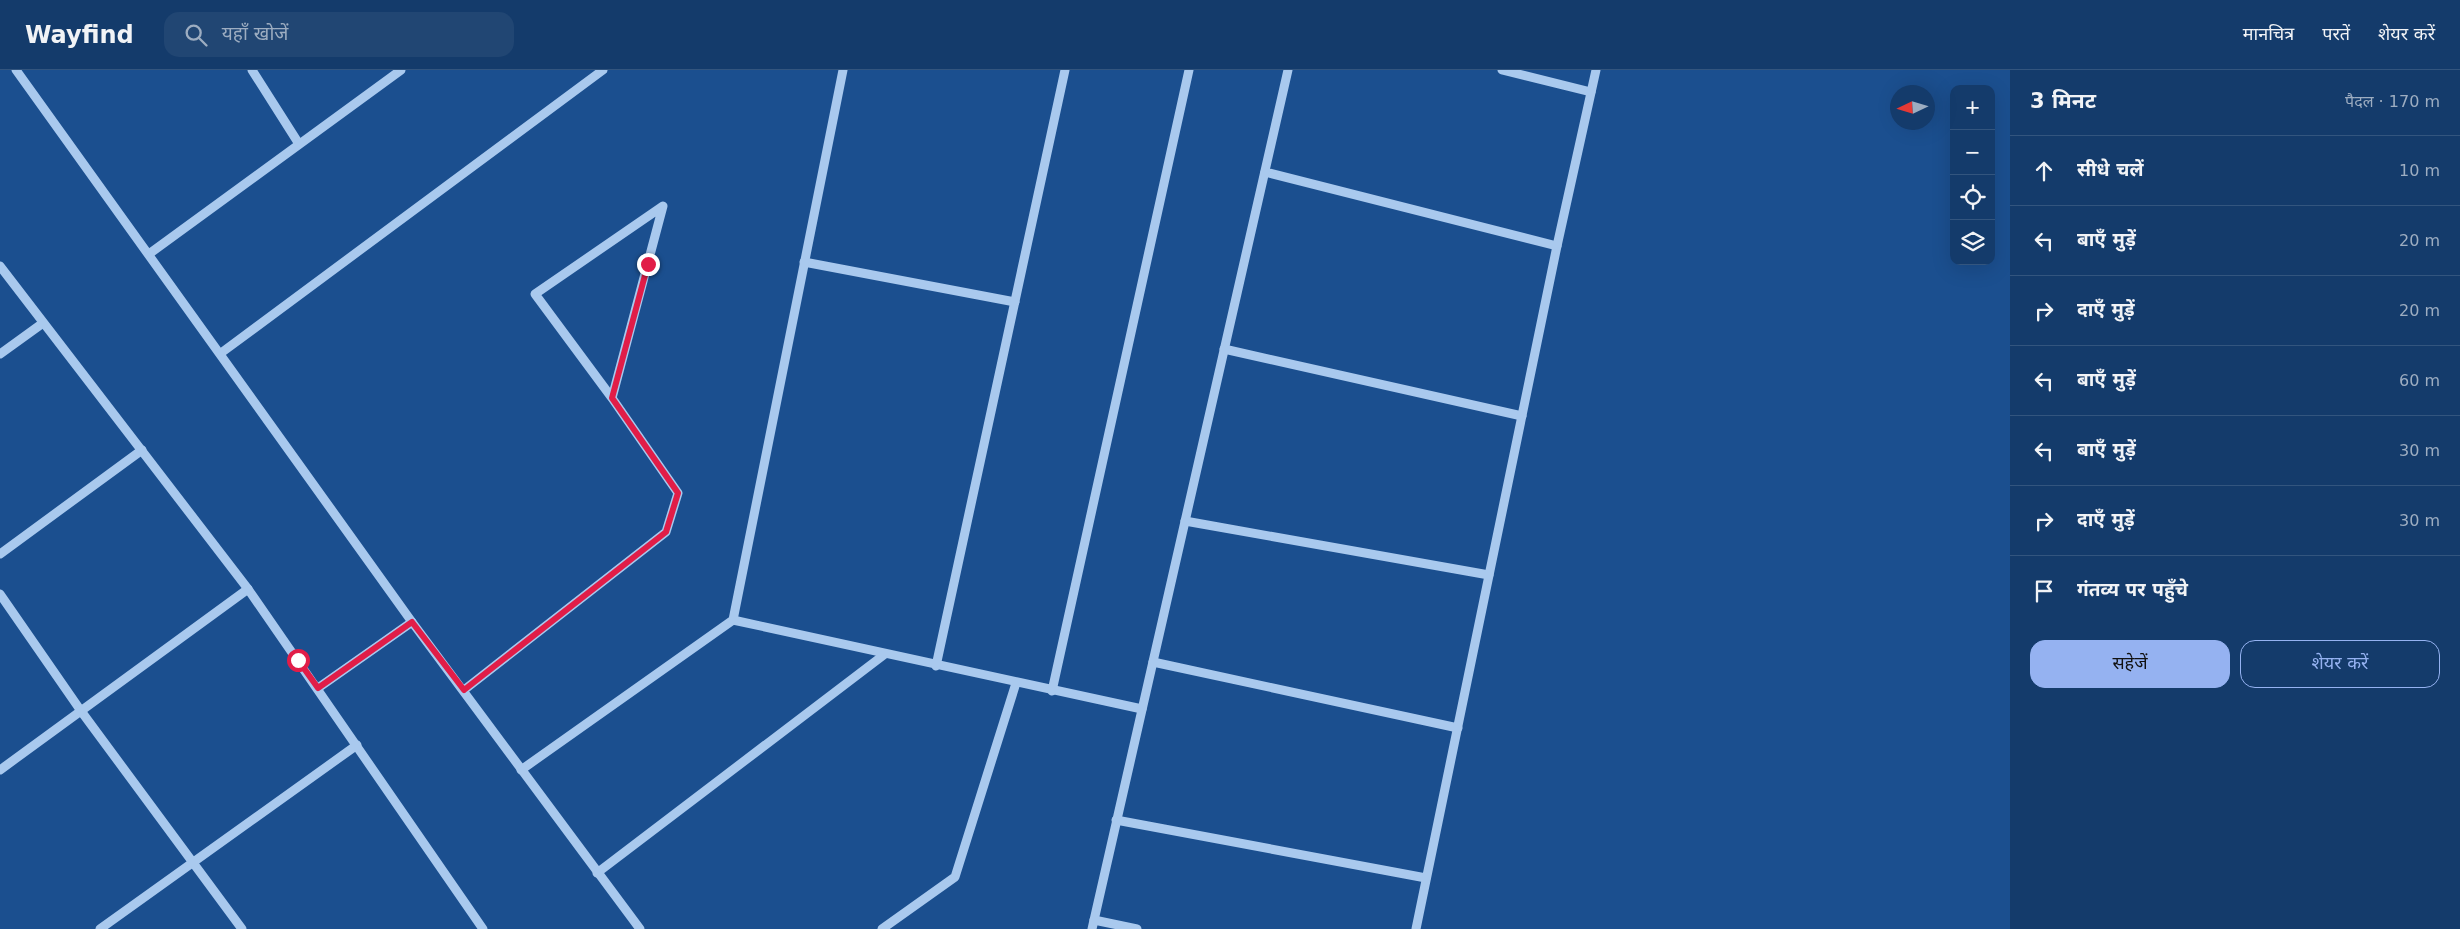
<!DOCTYPE html>
<html lang="hi">
<meta charset="utf-8">
<style>
body{margin:0;font-family:"DejaVu Sans","Noto Sans Devanagari",sans-serif;background:#214673;color:#f1f3f6}
.controls{position:absolute;right:15px;top:15px;display:grid;overflow:hidden;border-radius:10px;box-shadow:0 5px 20px #0002}
.controls button{width:45px;height:45px;display:grid;place-items:center;padding:0;border:0;border-bottom:1px solid #33557e;background:#143b6b;color:#f1f3f6;font:25px sans-serif}
.compass{position:absolute;left:1890px;top:15px;width:45px;height:45px;border-radius:50%;background:#143b6b;box-shadow:0 5px 20px #0002;rotate:266deg}
.stop{position:absolute;width:15px;height:15px;margin:-11px;border:4px solid #e11d48;border-radius:50%;background:#fff}
.stop.end{background:#e11d48;border-color:#fff;box-shadow:0 1px 5px #0008}
.list{margin:0;padding:0;list-style:none}
h2{display:flex;justify-content:space-between;align-items:center;height:65px;margin:0;padding:0 20px;font-size:21px}
h2 small{font-size:16px;font-weight:400;color:#9dadc1}
.list li{display:grid;grid-template-columns:32px 1fr auto;gap:15px;align-items:center;box-sizing:border-box;height:70px;padding:0 20px;border-top:1px solid #33557e}
.list b{display:block;font-size:19px;white-space:nowrap}
.list em{font-size:16px;font-style:normal;color:#9dadc1}
.actions{display:flex;gap:10px;padding:15px 20px}
.actions a{flex:1;padding:11px 0;border:1px solid #95b2f1;border-radius:15px;text-align:center;font-size:18px;color:#95b2f1}
.actions .main{background:#95b2f1;color:#111}
.icon{flex:none;width:28px;height:28px;fill:none;stroke:currentColor;stroke-width:2;stroke-linecap:round;stroke-linejoin:round}
.map{position:relative;flex:none;width:2010px;height:859px;overflow:hidden}
header{display:flex;align-items:center;gap:30px;box-sizing:border-box;height:70px;padding:0 25px;background:#143b6b;border-bottom:1px solid #33557e}
header strong{font-size:24px}
nav{display:flex;gap:28px;margin-inline-start:auto;font-size:18px}
.search{width:350px;height:45px;background:#214673;display:flex;align-items:center;gap:12px;box-sizing:border-box;padding:0 18px;border-radius:15px;color:#9dadc1;font-size:19px}
main{display:flex}
aside{flex:1;background:#143b6b}
.map>svg:first-child{display:block}
.lines{fill:none;stroke-linecap:round;stroke-linejoin:round}
.minor{stroke:#a9c9ee;stroke-width:9}
.route{stroke:#e11d48;stroke-width:6}
</style>
<header>
<strong>Wayfind</strong>
<div class="search"><svg class="icon" aria-label="search" viewBox="0 0 24 24"><circle cx="10" cy="10" r="6"/><path d="M15 15l6 6"/></svg>यहाँ खोजें</div>
<nav><a>मानचित्र</a><a>परतें</a><a>शेयर करें</a></nav>
</header>
<main>
<div class="map">
<svg width="2010" height="859" viewBox="0 0 2010 859">
<rect width="100%" height="100%" fill="#1b4f8f"/>
<g class="lines">
<!-- minor -->
<g class="minor">
<path d="M16,0L412,552L640,859"/>
<path d="M252,0L299,74"/>
<path d="M1502,0L1591,22"/>
<path d="M1265,102L1557,176"/>
<path d="M149,184L401,0"/>
<path d="M804,192L1015,232"/>
<path d="M0,196L248,519L483,859"/>
<path d="M1224,279L1522,346"/>
<path d="M221,283L603,0"/>
<path d="M0,284L43,253"/>
<path d="M1185,451L1489,505"/>
<path d="M0,484L142,380"/>
<path d="M0,524L81,641L242,859"/>
<path d="M733,550L1142,639"/>
<path d="M1153,592L1458,658"/>
<path d="M936,596L1065,0"/>
<path d="M318,618L412,552"/>
<path d="M464,620L666,462L678,423L612,328L663,136L535,224L612,328"/>
<path d="M1052,621L1189,0"/>
<path d="M0,700L248,519"/>
<path d="M521,700L733,550L843,0"/>
<path d="M1116,750L1426,808"/>
<path d="M597,803L885,584"/>
<path d="M1094,850L1137,859"/>
<path d="M100,859L357,675"/>
<path d="M882,859L955,807L1016,613"/>
<path d="M1092,859L1288,0"/>
<path d="M1416,859L1557,176L1596,0"/>
</g>
</g>
<g class="lines">
<!-- route -->
<path class="route" d="M298,590L318,618L412,552L464,620L666,462L678,423L612,328L648,194"/>
</g>
</svg>
<div class="controls">
<button>+</button>
<button>−</button>
<button><svg class="icon" aria-label="locate" viewBox="0 0 24 24"><circle cx="12" cy="12" r="6"/><path d="M12 2v4M12 18v4M2 12h4M18 12h4"/></svg></button>
<button><svg class="icon" aria-label="layers" viewBox="0 0 24 24"><path d="M12 4l9 5-9 5-9-5zM3 14l9 5 9-5"/></svg></button>
</div>
<svg class="compass" viewBox="-18 -18 36 36"><path d="M0-13l5 13h-10z" fill="#e53935"/><path d="M0 13l5-13h-10z" fill="#9dadc1"/></svg>
<div class="stop" style="left:298px;top:590px"></div>
<div class="stop end" style="left:648px;top:194px"></div>
</div>
<aside>
<h2>3 मिनट<small>पैदल · 170 m</small></h2>
<ul class="list">
<li><svg class="icon" aria-label="ahead" viewBox="0 0 24 24"><path d="M12 20V5M6 11l6-6 6 6"/></svg><div><b>सीधे चलें</b></div><em>10 m</em></li>
<li><svg class="icon" aria-label="left" viewBox="0 0 24 24"><path d="M17 20v-9H6M10 6l-5 5 5 5"/></svg><div><b>बाएँ मुड़ें</b></div><em>20 m</em></li>
<li><svg class="icon" aria-label="right" viewBox="0 0 24 24"><path d="M7 20v-9h11M14 6l5 5-5 5"/></svg><div><b>दाएँ मुड़ें</b></div><em>20 m</em></li>
<li><svg class="icon" aria-label="left" viewBox="0 0 24 24"><path d="M17 20v-9H6M10 6l-5 5 5 5"/></svg><div><b>बाएँ मुड़ें</b></div><em>60 m</em></li>
<li><svg class="icon" aria-label="left" viewBox="0 0 24 24"><path d="M17 20v-9H6M10 6l-5 5 5 5"/></svg><div><b>बाएँ मुड़ें</b></div><em>30 m</em></li>
<li><svg class="icon" aria-label="right" viewBox="0 0 24 24"><path d="M7 20v-9h11M14 6l5 5-5 5"/></svg><div><b>दाएँ मुड़ें</b></div><em>30 m</em></li>
<li><svg class="icon" aria-label="arrive" viewBox="0 0 24 24"><path d="M6 21V4h12l-3 4 3 4H6"/></svg><div><b>गंतव्य पर पहुँचे</b></div></li>
</ul>
<div class="actions"><a class="main">सहेजें</a><a>शेयर करें</a></div>
</aside>
</main>
